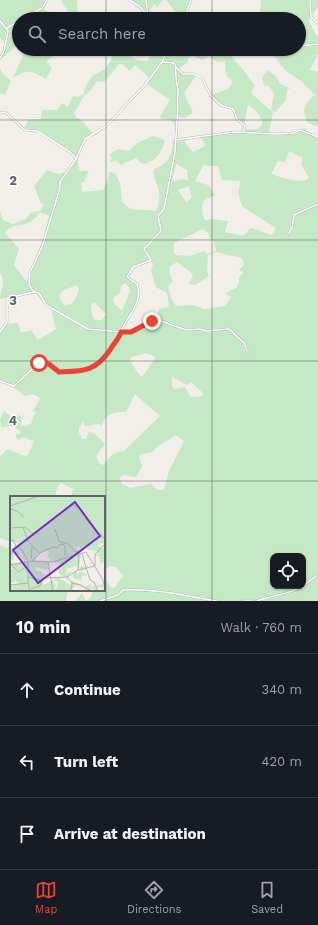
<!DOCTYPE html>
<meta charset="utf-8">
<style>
body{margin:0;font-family:"Work Sans",sans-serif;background:#20242c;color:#f1f3f6}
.controls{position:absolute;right:12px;bottom:12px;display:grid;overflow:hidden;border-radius:8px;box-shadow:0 1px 3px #0004}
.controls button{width:36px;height:36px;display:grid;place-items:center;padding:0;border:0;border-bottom:1px solid #363941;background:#171b24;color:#f1f3f6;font:20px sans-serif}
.stop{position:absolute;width:12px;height:12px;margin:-9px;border:3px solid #ea4335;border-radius:50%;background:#fff}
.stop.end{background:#ea4335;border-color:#fff;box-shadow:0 1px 4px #0008}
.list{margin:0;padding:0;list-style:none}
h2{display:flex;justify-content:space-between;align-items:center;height:52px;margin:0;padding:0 16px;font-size:17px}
h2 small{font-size:13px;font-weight:400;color:#9ea1a6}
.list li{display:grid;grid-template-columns:26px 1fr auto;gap:12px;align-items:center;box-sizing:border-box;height:72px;padding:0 16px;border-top:1px solid #363941}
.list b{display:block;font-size:15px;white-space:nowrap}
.list em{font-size:13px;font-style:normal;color:#9ea1a6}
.icon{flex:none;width:22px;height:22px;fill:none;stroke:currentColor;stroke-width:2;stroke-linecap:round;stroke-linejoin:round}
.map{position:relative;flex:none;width:318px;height:601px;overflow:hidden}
.search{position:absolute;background:#171b24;box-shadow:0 1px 3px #0004;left:12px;right:12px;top:12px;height:44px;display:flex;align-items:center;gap:10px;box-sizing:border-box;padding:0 14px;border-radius:22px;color:#9ea1a6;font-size:15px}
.sheet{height:268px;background:#171b24}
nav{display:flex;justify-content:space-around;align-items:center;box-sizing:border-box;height:56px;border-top:1px solid #363941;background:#171b24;font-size:11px;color:#9ea1a6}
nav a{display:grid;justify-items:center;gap:2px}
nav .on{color:#ea4335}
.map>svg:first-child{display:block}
.green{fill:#c5e8c5;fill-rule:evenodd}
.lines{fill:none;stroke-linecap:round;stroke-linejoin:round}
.street-casing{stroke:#b5b8bc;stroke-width:2.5}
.street{stroke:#fff;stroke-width:1.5}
.route{stroke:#ea4335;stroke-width:5}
.grid{fill:none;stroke:#5f6368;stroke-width:1;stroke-opacity:0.55}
.inset-road{fill:none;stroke:#b3b3b1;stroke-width:1}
.view{fill:#7b2cbf;fill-opacity:0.15;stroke:#7b2cbf;stroke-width:2}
.inset-edge{fill:none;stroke:#5f6368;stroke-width:2}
.grid-label{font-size:13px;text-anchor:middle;font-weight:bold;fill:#5f6368;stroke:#fff;stroke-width:3;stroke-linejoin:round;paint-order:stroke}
</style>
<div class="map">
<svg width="318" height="601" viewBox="0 0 318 601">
<rect width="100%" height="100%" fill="#f1efe8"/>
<!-- green -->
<g class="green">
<path d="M0,0H48L44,8C49,14 55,12 60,19H44L38,10L27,17L19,19V49H34L35,55H37L45,49H67L65,53L54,55L46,62L52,68L46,79C31,70 28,69 13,78L23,55L16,46L0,60L5,43L0,38Z"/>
<path d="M61,0H77L78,16L93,19H72Z"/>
<path d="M127,0H163L157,7L154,4L150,10L154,14L152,15L155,19H144L146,16L144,12Z"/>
<path d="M166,0H192L187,14H210L227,19H183L185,14H177Z"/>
<path d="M261,0H318V7L310,17L309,22L318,38V54L310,70L318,72V127L308,123C301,110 304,104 315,95L302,82L286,71L273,55L258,54L251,49H299V41H301L303,39L302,31L299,28V19H291L284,16L283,19H262L260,14Z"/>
<path d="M105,49H123L122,51L137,60L148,61L152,49H230L228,51C233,59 240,65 245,72C249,77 250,81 255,85L251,93L271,111L274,93L268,85L265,87L262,78L267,70L269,71L276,76L280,84L290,88L287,90L286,99L276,112L273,111L269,133L292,132L305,128L311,135L318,137V601H75L82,593L86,601L91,597L93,590H104V579L112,588H114L123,576L116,567L109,566L104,570V497H71L73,489L61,483L56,490V497H11V590H68L66,601H0V545L8,548L9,541L0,538V457L7,449L25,456L28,455L34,441L23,437L19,440L16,438V434H20V430L12,426L1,427L0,419L4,411L11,417L18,415L23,417L20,425L26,426L31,424L34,415L37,412L33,411L40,398L33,394L25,396L10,385L0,382V331L7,321L6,298L0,299C0,289 7,283 0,273V211L3,220L13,224L26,219L31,212L40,211L44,205L41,203L34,186L47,170C51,171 55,174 59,174C65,174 73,163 76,159C72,154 42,132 37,131C33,130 29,130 24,129L28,120L41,119L42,110H57L62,103L68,107L73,96L77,97L84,94L85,88L92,76L105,69L111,60L112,55L107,54ZM192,56L202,60L210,56L217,62L225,61L226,75L233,82L228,89L208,96L220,106L232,109L234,116L243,125L241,131L178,138V116L184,118L193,113L184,93L197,74L182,72L180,68L188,62V58ZM119,64H122L130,71L135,65L150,78L101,130L94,133C87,129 84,120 77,118L74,113L84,96L91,90L97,81L104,82ZM147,84L170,100L160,116L161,119L171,120L176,126L175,139L173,140C173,153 168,165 154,169C151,181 166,189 156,211L130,209L122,202L120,183L115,173L109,172L108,179L103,190L82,192L81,182H84L89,171H80C74,159 81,144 90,135H96L104,129ZM248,105C254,108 271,124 257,129C254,130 251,129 247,130L244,124ZM201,137L205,146L193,152L185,143V138ZM289,151L303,158L301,164L309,178C300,185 281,177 271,174L278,161L285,162ZM176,164L187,170L188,181L184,179L172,181ZM204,164L208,166H218L222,180L240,181C239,195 237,194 243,207L276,228L272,235L251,228L243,236L225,232L228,221L210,219L206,221C201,216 202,207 203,201L215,195L208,185L195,181ZM189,186L192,198L186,202L178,190ZM40,212L49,216L43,240L29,273V278L26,281L14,265L19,249L5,233C10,225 18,226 26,224C31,222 38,216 40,212ZM203,229L209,234V238L214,241L216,251L207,254L204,251L190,256L176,255L174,252V243ZM216,252L242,258L244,265L239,270L244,272L239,278V283L236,288L225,293L231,297L225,306L204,309L193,305L176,306L171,298L168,286L173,281L171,278L169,267L177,262L193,274L189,284L195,285L209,276L207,271L208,255ZM151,261L153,264L151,270L156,287L167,293L169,307L159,309L157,318L133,330L122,331C129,314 146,300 136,281L128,277L134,267ZM125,283L129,287L130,291L122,311L113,302L114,297L120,293L121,286ZM77,285L79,289C77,296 74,305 65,306L60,299L59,295L64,290ZM36,293L45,305L51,309L56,329L40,339H37L31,330L21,333L18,323L7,324L8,298ZM94,302L106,314L102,320H95L92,315L91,305ZM146,353L156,357L142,377L137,372L130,360L131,357ZM172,377L187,385L191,382L204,394C201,398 194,398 190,396L185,387L174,389L172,385ZM135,394L160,416L125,450L113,454L103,465L99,463L96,456L105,444L95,434L89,432L86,439H82C78,433 77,428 83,422L85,426L99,424L102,426C105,414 114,411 126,412ZM176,435L184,441L169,471L164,490H157L151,484L130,488L121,483L120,478L123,475L136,477L142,466L139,457L141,454L153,452C158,443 168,442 176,435ZM273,556H303V586H273Z"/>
<path d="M0,68L3,74L11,81L5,95L0,93Z"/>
<path d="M153,136L165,140C163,151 153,166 141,163L136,158L124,163L122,166L117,161L109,162L112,159L110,154L118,149L129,151L137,143Z"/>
</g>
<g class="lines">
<!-- street casing -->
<g class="street-casing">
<g id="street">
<path d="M129,0L139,6L152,19"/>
<path d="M146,0L148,15"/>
<path d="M310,0L311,16L318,24"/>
<path d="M22,19L42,8L47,0"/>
<path d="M184,19L191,0"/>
<path d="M0,21L8,31L4,51L0,58"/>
<path d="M7,28L19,21"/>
<path d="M299,46L318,44"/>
<path d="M252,49L260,53L278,54L287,49"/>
<path d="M176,67L183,74H194L202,78L211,96L221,105L233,109L237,119L245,126L243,132"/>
<path d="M0,113L5,112L25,130L37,131L70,152L76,158"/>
<path d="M175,140L234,132L276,134L294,133L300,130L318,137"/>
<path d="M289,233L292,228L294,215L318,204"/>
<path d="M34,292L39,293L46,305L88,329L121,332C128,313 143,305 137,284L127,277L133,267L151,260L144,249L161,231L158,216L164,209L175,152L178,105C176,99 179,95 178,89C176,81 175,76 176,67L174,63L162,62"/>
<path d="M0,332L7,322V298L34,292L29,285L30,272L42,247L60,188V182L76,159L85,139L106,126L145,85L162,62L166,53L169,49"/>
<path d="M0,381L14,386L39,363L49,364L59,372C83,371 95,372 110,350C114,344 119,339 121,332H131L158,320L186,330L200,329L206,331L229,329L244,343L247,352"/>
<path d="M303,586L316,576"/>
<path d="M100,601L118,595L123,590C155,588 185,596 217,601"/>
<path d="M244,601H252"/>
<path d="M257,601C271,595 290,595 302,586"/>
</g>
</g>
<!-- street -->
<use href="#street" class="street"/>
</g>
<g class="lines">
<!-- route -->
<path class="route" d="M39,363L49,364L59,372C83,371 95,372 110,350C113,344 119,339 121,332H131L152,321"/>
</g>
<!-- grid -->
<path class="grid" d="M106,0V19M212,0V19M106,49V601M212,49V601M0,120H318M0,240H318M0,361H318M0,481H318"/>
<!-- overview -->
<g transform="translate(10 496)">
<rect width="95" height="95" fill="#f1efe8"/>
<path d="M0,0H95V48L90,47L87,50L95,52V66L90,67L89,60H86L88,55L77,53L73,48L72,54L69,50L66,52L71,58L69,71L76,70L72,76L78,79L72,80L71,89L75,91L80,88L81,91L93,88L95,93L90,91L87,93L90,95L80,92L81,95H78L68,89L64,90L62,95H0V89L9,88L6,85L0,87V74L3,73L0,68L14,66L10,58L4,60L3,65L0,61V54L6,53L8,47L0,45ZM37,54L39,57L37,61L41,63L38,66L25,65L27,58ZM38,66L49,67V78L56,81L63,75L55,78L58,72L67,70L71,73V78L70,75L67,79V75L63,76V82L72,84L71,89L60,84L63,88L60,89L48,81L45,83L42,82H41L48,86L47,92L43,93L46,90L42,84L34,89L30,85L39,80L31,81L35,79L32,76L26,75L25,71L39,74Z" fill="#c5e8c5" fill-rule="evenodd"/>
<path class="inset-road" d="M63,9L70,13L79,27L95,43M0,10L29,0M0,13L7,15L14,21M13,31L18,45L29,57M0,32L15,31L22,37L29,38M45,33L49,45L58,48L69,59L68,74M0,45L3,44L6,50L0,60M6,50L12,54L18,65V87L20,95M72,58L80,84L84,86L88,95M21,63L22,51M22,65L30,57L43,51L47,52L49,49L53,48L55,51V60M38,66L43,95M0,69L22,65L42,66L76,56L93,84L95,93M1,69L9,76L17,70M18,81L30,84M57,81L62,87L61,95M62,87L71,89L81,95M0,89L18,87M21,93L30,90L33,82L57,81L68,74L85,70V58L95,48"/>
<path class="view" d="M65,6L90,40L28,87L3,54Z"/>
<rect width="95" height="95" class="inset-edge"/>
</g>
<g class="grid-label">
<text x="13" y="185">2</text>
<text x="13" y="305">3</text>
<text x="13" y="425">4</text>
</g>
</svg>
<div class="controls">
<button><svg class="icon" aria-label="locate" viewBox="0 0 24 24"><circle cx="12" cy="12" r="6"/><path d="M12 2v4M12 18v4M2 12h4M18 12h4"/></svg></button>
</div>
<div class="stop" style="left:39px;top:363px"></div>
<div class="stop end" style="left:152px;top:321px"></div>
<div class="search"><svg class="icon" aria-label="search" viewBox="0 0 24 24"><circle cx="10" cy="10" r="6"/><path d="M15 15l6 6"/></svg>Search here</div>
</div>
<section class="sheet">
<h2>10 min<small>Walk · 760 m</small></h2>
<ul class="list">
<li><svg class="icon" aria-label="ahead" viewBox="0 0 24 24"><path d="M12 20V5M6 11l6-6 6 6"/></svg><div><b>Continue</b></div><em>340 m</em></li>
<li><svg class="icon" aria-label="left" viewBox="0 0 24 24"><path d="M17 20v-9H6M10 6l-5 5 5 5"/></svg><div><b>Turn left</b></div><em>420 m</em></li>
<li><svg class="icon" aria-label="arrive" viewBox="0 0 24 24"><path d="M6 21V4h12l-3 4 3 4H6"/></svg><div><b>Arrive at destination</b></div></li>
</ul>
</section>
<nav>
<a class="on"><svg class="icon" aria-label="map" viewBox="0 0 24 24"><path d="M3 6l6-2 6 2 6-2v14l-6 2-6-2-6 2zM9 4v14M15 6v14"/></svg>Map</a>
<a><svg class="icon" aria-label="directions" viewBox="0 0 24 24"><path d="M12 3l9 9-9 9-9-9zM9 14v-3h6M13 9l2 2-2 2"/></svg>Directions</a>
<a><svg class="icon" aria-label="saved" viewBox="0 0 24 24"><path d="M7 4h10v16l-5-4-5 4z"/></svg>Saved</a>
</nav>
